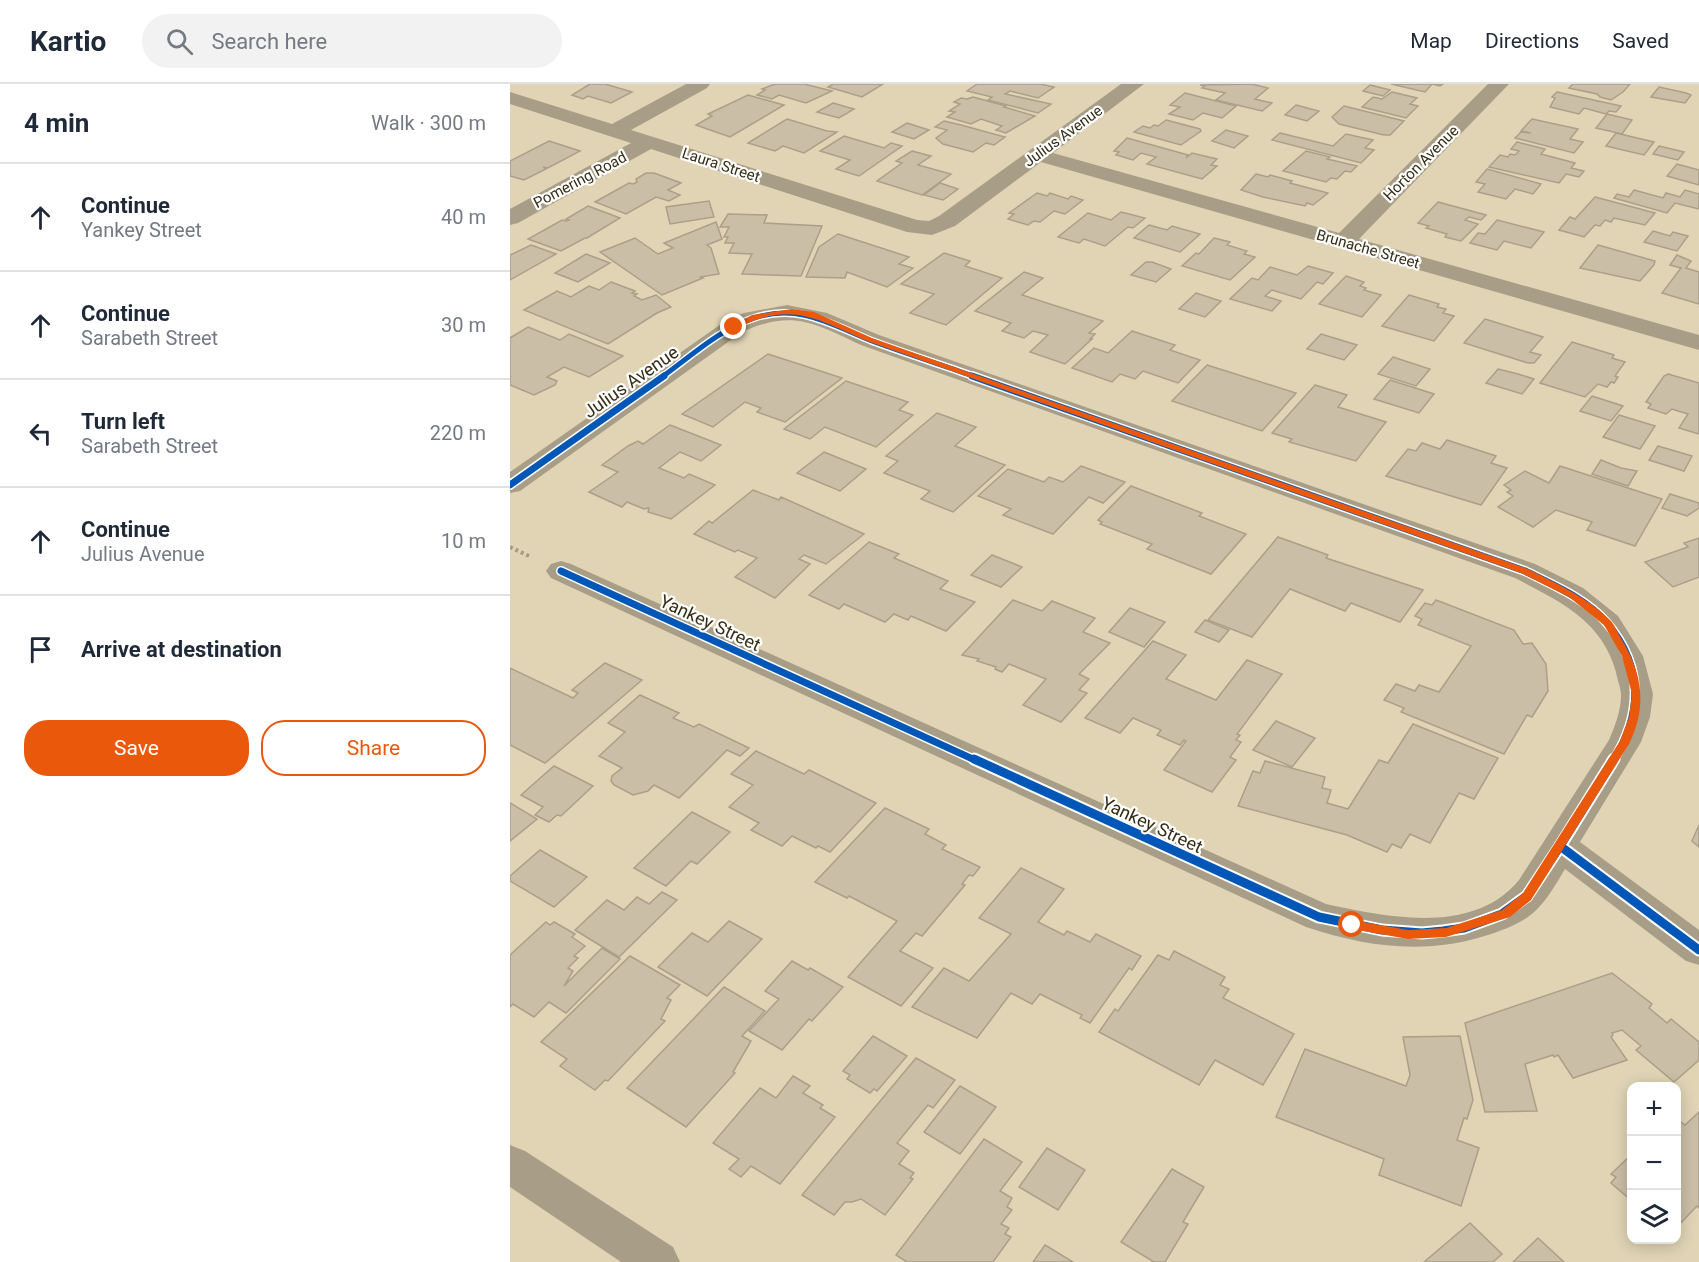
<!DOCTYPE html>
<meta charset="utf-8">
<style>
body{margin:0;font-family:Roboto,sans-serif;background:#f2f2f3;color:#1f2937}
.controls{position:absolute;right:18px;bottom:18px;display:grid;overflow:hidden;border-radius:12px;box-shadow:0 3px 15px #0003}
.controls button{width:54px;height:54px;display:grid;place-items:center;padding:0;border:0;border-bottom:2px solid #e0e1e3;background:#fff;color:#1f2937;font:30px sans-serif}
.stop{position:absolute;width:18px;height:18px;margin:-14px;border:4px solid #ea580c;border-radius:50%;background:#fff}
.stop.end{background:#ea580c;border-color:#fff;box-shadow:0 2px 6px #0008}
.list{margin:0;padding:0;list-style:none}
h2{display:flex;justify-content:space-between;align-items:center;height:78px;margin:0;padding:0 24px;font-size:26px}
h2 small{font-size:20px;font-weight:400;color:#747a83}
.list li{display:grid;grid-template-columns:39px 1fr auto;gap:18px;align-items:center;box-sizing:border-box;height:108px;padding:0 24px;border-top:2px solid #e0e1e3}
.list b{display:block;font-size:22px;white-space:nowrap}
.list p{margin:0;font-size:20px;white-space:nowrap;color:#747a83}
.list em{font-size:20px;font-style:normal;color:#747a83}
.actions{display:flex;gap:12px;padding:18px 24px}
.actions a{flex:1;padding:14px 0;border:2px solid #ea580c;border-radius:24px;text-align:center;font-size:21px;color:#ea580c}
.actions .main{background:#ea580c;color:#fff}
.icon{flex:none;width:33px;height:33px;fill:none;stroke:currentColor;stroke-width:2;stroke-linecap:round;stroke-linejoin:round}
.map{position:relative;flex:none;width:1189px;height:1178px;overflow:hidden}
header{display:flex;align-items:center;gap:36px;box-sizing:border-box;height:84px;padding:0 30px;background:#fff;border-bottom:2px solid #e0e1e3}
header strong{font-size:28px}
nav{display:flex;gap:33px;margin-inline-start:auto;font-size:21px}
.search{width:420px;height:54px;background:#f2f2f3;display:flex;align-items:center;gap:15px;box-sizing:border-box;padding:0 21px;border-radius:33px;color:#747a83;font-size:22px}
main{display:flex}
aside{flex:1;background:#fff}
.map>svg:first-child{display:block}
.building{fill:#cbbea7;stroke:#ac9f89;stroke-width:1.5}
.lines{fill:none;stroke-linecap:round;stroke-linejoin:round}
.path{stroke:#a49d87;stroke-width:4;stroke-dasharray:3 3;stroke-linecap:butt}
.street{fill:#a89e87;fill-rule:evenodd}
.cycleway-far2-casing{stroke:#fefffe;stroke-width:8}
.cycleway-far1-casing{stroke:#fefffe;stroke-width:10}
.cycleway-casing{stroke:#fefffe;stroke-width:13}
.cycleway-far2{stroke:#0057b8;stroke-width:5}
.cycleway-far1{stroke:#0057b8;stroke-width:7}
.cycleway{stroke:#0057b8;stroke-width:9}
.route{fill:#ea580c}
.labels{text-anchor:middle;stroke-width:4.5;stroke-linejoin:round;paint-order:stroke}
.far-street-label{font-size:15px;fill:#362d16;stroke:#fefffe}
.street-label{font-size:18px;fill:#362d16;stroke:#fefffe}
</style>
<header>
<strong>Kartio</strong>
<div class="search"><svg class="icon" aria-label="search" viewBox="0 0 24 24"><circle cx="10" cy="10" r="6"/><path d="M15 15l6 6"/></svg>Search here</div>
<nav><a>Map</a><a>Directions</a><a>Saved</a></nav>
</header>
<main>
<aside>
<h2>4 min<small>Walk · 300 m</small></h2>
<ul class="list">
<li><svg class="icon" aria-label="ahead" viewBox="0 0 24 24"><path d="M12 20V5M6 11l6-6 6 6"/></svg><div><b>Continue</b><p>Yankey Street</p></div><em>40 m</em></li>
<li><svg class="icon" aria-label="ahead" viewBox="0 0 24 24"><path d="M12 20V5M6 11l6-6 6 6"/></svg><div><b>Continue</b><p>Sarabeth Street</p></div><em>30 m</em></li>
<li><svg class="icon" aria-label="left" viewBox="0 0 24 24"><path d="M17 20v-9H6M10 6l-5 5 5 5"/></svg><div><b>Turn left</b><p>Sarabeth Street</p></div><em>220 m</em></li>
<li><svg class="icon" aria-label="ahead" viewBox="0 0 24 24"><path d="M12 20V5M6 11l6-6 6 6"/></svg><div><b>Continue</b><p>Julius Avenue</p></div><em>10 m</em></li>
<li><svg class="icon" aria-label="arrive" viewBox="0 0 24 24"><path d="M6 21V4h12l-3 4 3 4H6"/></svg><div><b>Arrive at destination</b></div></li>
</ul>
<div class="actions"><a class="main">Save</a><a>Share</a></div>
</aside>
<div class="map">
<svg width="1189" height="1178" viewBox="0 0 1189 1178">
<rect width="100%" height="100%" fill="#e0d4b5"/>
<!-- building -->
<g class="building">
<path d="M80,0H95L122,8L101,19L78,12L73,15L62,11Z"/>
<path d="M265,0H294L322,7L296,19L269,11L262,15L247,11L255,6L252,5Z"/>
<path d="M323,0H373L352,13L318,3Z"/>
<path d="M467,0H530L544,3L528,14L500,7L495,10L541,20L528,29L478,16L482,13L457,7Z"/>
<path d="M742,0L758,4L745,15L762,19L752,27L706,16L715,9L692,4L695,2L690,1Z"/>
<path d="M881,0H933L930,2L922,0L915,8Z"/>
<path d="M1063,0H1120L1113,8L1101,16L1090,13L1087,10L1059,4Z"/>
<path d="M860,1L880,6L873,12L853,7Z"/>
<path d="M1149,3L1176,9L1181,11L1175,19L1141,13Z"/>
<path d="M882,8L907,14L900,20L908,22L896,34L852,23L863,13L872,15Z"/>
<path d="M1047,8L1111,22L1106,28L1099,27L1096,30L1074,24L1069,30L1040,23L1045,14L1042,13Z"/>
<path d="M675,9L726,22L712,34L693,29L683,36L659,30L670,23L660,21Z"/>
<path d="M238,11L274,21L220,53L186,41L202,32L198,30Z"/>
<path d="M463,13L496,22L494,23L525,32L496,49L486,46L492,42L471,35L461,40L437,33L445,28L439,27L450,20L444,18L451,14L457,15Z"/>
<path d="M323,19L344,25L329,34L307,28Z"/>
<path d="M786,21L809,27L797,37L775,31Z"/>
<path d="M834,22L894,37L880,51H874L829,40L822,33Z"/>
<path d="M1097,30L1122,36L1112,50L1086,44Z"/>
<path d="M277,35L317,47L327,48L294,69L273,62L265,67L238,59Z"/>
<path d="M1022,35L1068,45L1060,55L1073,58L1064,69L1005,54L1011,48L1021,49L1011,47Z"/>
<path d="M656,36L690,45L691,47L671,61L624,48L633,42L640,44L644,41L648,42Z"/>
<path d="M434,37L451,41L495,53L484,61L476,59L463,68L433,60L426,54L437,46L425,43Z"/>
<path d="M397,39L419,46L404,55L382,48Z"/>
<path d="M716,46L738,52L724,64L702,57Z"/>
<path d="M770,49L823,62L836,50L863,56L855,64L864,66L851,79L762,56Z"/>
<path d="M1106,49L1144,58L1134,71L1096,62Z"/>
<path d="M334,52L374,64L381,59L392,62L349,92L326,85L340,76L310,67Z"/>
<path d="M617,54L678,71L676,74L682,69L707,75L701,81L707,82L692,95L637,80L646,73L631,69L623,76L606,71L609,68L604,67Z"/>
<path d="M39,57L70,67L38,84L33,83L36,85L14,96L0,92V77Z"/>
<path d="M1007,58L1035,65L1031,70L1065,79L1061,84L1074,87L1069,93L1056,90L1049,99L979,83L990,71L998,73L1000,70L1005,71L1009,67L1001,65Z"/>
<path d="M1149,62L1174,68L1168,76L1143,70Z"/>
<path d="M402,67L421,72L408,81L441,90L412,111L367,97L392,79L386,77Z"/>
<path d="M796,67L820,73L817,75L847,82L841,88L835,87L827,95L821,94L816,98L773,87Z"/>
<path d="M1167,80L1189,86V101L1157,92Z"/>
<path d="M977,85L1031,100L1023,110L1005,105L996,115L968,108L975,100L966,98Z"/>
<path d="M136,89H144L171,99L158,106L170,111L159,117L146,113L116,130L85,118L119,99L123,100L127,98L126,95Z"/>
<path d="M746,90L758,93L760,91L782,97L780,99L818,109L803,121L797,119L795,122L753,113L731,106Z"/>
<path d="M430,99L448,105L433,116L414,111Z"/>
<path d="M1124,106L1153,114L1156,109L1170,113L1175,106L1189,110V125L1165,119L1157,129L1104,114L1107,110L1119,113Z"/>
<path d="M527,109L537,112L540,109L558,115L561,112L573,116L555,130L544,127L530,138L524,137L518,141L498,135L504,130L499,129Z"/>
<path d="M1085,113L1145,129L1135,141L1104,134L1101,138L1095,136L1090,142L1085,141L1074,153L1049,146L1060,133L1065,135Z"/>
<path d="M199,117L204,133L160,140L156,123Z"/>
<path d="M928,118L976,131L971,136L959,133L955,136L968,140L951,157L935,153L937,150L916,144L919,142L908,139Z"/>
<path d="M78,122L110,134L77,154H75L51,167L18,155L52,136L56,137L59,136L56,135Z"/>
<path d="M611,128L635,134L623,144L618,143L595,162L574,155L569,159L548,153L578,129L601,136Z"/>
<path d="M218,130L257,131L254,139L312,142L291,192L232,190L242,170L219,169L224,159H215L218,153H214L219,143H210Z"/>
<path d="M987,136L1034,148L1021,164L994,157L987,166L960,159L968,149L975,150Z"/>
<path d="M206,138L212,155L197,161L201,164L209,190L190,193L193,194L152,211L90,168L125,154L148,170L163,164L154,159Z"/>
<path d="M639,141L657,146L662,142L690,150L670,168L624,154Z"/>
<path d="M1143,147L1160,152L1163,148L1178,152L1167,167L1134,158Z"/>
<path d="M328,150L399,173L389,180L403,184L377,203L337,188L335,194L296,193L309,163Z"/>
<path d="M704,154L720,158L717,161L737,167L734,170L745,173L720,196L672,182L686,169L689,170Z"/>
<path d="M21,161L46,170L0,196V171Z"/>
<path d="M1088,161L1145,177L1144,181L1130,197L1070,184Z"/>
<path d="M434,169L460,177L455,182L492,194L436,241L400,229L424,210L391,200Z"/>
<path d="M76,170L100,179L68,198L45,189Z"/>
<path d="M1167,171L1181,177L1176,184L1189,188V220L1152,209L1171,184L1160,181Z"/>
<path d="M636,178H642L661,185L646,198L621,191Z"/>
<path d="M798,182L823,189L813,200L807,198L791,215L762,206L755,212L771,217L762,227L720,215L742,194L748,196L760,183L787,191Z"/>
<path d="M514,188L533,194L512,211L593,237L579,249L585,250L580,255H582L555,280L520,268L538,251L523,247L514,254L492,247L501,239L465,227Z"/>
<path d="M836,192L854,198L850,202L856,204L854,206L871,211L852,233L809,220Z"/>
<path d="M101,198L125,207L122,209L127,210L124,212L132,216L146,211L161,223L147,229L98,260L14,226L47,207L61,213L79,202L89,206Z"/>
<path d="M686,209L711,217L695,233L669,225Z"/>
<path d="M899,211L929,220L927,223L936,225L933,229L944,232L924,257L872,242Z"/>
<path d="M975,235L1033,253L1020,268L1031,271L1024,279H1018L954,259Z"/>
<path d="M18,243L50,256L59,250L113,272L79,293L54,283L37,293L47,297L45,301L24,311L0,301V254Z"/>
<path d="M622,247L665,261L660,266L690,276L668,299L633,287L625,295L610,290L602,298L562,284L584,264L598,269Z"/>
<path d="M811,250L847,261L834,276L797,265Z"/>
<path d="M1062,258L1104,271L1102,274L1115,278L1105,292L1108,293L1104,299L1101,298L1097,303L1088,300L1075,313L1030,299Z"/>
<path d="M258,270L332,294L275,338L247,328L251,324L235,318L203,343L172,330Z"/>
<path d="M883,273L920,285L906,302L868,290Z"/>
<path d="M697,281L786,309L752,347L662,317Z"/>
<path d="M988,285L1008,290L1024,295L1012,310L976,299Z"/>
<path d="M1158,290L1189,299V350L1169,344L1178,330L1162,325L1156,330L1138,324L1141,320L1136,318L1154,292Z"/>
<path d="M880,296L924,310L909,329L864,315Z"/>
<path d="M336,297L398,318L389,326L403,331L366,363L315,343L300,355L274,345Z"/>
<path d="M805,301L837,311L828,323L876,338L846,377L779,358L782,355L762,349Z"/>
<path d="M1082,312L1113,322L1101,337L1070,327Z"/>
<path d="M427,329L466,343L445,362L495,381L443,428L411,415L420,407L374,389L388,377L376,372Z"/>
<path d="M1109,331L1145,342L1130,365L1093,353Z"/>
<path d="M160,341L211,361L191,377L170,368L149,384L174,394L179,390L205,401L161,435L138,428L139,424L134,425L117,418L112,423L79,408L108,388L92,381L118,362L128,357L133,360Z"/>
<path d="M937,356L986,372L981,379L997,384L971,421L876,392L898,365L906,367L912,359L930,365Z"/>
<path d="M1148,362L1182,372L1174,387L1139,376Z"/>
<path d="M314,368L356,385L330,407L287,389Z"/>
<path d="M1091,376L1111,384L1127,387L1118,402L1082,390Z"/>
<path d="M571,382L615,398L593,419L579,413L543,450L493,431L501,425L468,412L498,385L534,398L539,393L553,398Z"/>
<path d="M1050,382L1152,415L1125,462L1077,446L1082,438L1046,426L1023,443L988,423L1003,412L997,408L1001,406L994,401L1015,387L1039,399Z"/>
<path d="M621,402L692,429L689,432L736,450L701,490L637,465L642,460L590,440L592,438L588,436Z"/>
<path d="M243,406L269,416L271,413L354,450L316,480L294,471L289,475L300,480L265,514L225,493L247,474L228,466L225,468L184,450L199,437L202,439Z"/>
<path d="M1160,410L1189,419V424L1177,432L1152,424Z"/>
<path d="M768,453L818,471L816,474L913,506L890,538L841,519L835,527L780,505L742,553L698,536Z"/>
<path d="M1189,454V493L1163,503L1135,478L1178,463L1174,459Z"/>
<path d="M359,458L389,470L384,474L438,497L430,505L465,518L436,547L401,532L398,536L384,530L375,538L334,520L329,525L299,511Z"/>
<path d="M482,471L512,483L491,503L461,491Z"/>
<path d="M503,516L532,527L542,517L585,534L573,548L600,559L569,590L579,595L569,606L577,609L551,638L513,621L536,595L499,580L492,588L485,585L486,583L467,577L469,575L452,571Z"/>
<path d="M926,516L1004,546L1013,560L1022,559L1036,580L1038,607L1022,633L1017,631L994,670L891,628L894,624L874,616L886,600L905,607L909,601L929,608L961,562L908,541L912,535L905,532L915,519L922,521Z"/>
<path d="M620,524L655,538L634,563L599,548Z"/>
<path d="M695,536L719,546L709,558L685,548Z"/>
<path d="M643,557L676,571L656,595L706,616L737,576L772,590L727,650L730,651L726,656L731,658L720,673L726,676L702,708L654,686L676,657L674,656L670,661L647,651L651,646L623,634L610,649L575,634Z"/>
<path d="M95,579L132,596L35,679L0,661V584L63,614L68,609L62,606Z"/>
<path d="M130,611L169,629L163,634L184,643L189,640L239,664L230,672L217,666L169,714L144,701L138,707L123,711L104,701L101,697L102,692L112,684L89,672L115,648L98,639Z"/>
<path d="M766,637L805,654L782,683L743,666Z"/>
<path d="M903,640L988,674L964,715L949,709L920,759L900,750L891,764L882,760L877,768L837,751L728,722L743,687L750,689L755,677L815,693L812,704L821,706L817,719L838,725L869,676L878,679Z"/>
<path d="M246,667L294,690L299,686L366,719L320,768L308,762L306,764L282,752L272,762L241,746L249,739L219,723L243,701L221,690Z"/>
<path d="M44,682L83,702L51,732L47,731L39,738L25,731L33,723L11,711Z"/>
<path d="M0,719L27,735L0,757Z"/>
<path d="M375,724L419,745L415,750L436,761L432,765L470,783L463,792L459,791L452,800L455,801L412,852L406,849L390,867L423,884L391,922L338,893L387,837L339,812L337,814L305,798Z"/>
<path d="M182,728L220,748L187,780L181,777L156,802L124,784Z"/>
<path d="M1189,741V763L1182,757Z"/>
<path d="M30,766L77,793L44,823L0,797V792Z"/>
<path d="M511,784L554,805L528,838L554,851L557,847L580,858L586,850L631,872L622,886L619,884L580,939L570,934L572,931L530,910L522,920L501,909L467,954L402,923L434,884L459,897L501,850L469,834Z"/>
<path d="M152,808L167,816L109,873L65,846L97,816L114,826L127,813L139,820Z"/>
<path d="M219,837L252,855L197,912L148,883L182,849L198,858Z"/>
<path d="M36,838L40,841L44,838L65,850L62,853L75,862L64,872L68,874L58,884L63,887L54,902L92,864L110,875L56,929L39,918L24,933L3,920L0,923V871Z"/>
<path d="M664,867L715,893L710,901L719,905L713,914L784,950L753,1001L705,976L689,1001L589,948L605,925L608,927L648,871L659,876Z"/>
<path d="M120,872L170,901L157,914L161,916L151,935L155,937L98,997L95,996L85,1006L50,982L57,975L31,958Z"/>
<path d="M282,877L298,886L300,884L333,903L302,937L299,935L272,966L239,947L269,915L255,907Z"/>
<path d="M1102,889L1142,920L1139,924L1157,939L1161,935L1189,958V976L1164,998L1126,966L1131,962L1112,946L1102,949L1103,951L1101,953L1117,976L1063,994L1048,971L1044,973L1043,971L1015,980L1027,1027L975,1028L955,939Z"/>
<path d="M214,903L255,927L232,952L241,957L223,988L225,989L176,1043L117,1004Z"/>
<path d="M363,952L397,972L367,1007L364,1005L360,1009L337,995L340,991L333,987Z"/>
<path d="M950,952L963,1016L957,1035L954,1034L947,1056L969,1064L951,1122L869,1091L874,1075L766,1033L795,965L896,1002L900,991L893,953Z"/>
<path d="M406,974L445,996L423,1024L418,1021L387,1059L399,1067L389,1080L404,1089L400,1094L403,1095L375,1131L351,1115L342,1118H335L324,1131L292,1111Z"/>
<path d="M283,992L300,1002L293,1009L313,1021L310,1024L325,1033L270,1100L241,1082L231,1093L219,1085L229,1075L203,1059L250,1004L266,1014Z"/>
<path d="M450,1002L486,1023L450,1070L414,1048Z"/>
<path d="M1189,1028V1124L1187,1122L1166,1144V1034L1175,1041Z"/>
<path d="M474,1055L512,1078L490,1107L502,1114L497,1123L502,1126L491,1140L499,1144L495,1150L501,1153L483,1178H397L386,1171Z"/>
<path d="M537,1064L575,1086L548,1126L509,1103Z"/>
<path d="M1122,1070V1117L1101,1099L1106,1093L1101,1090Z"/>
<path d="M662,1085L694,1103L673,1138L678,1140L655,1178H644L611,1158Z"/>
<path d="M960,1139L992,1170L983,1178H914Z"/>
<path d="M1028,1154L1054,1178H1003Z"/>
<path d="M535,1161L563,1178H523Z"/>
</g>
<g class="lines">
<!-- path -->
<path class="path" d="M0,463L21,473"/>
<!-- street -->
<g class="street">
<path d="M176,0H200L197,4L121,46L407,136L419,137L429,132L611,0H634L543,69L829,149L978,0H999L849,155L1189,251V266L531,78L445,142L422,151L397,148L141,65L8,139L0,141V125L121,59L0,20V8L102,40Z"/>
<path d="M277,221L317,229L369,251L1025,480L1073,504L1108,532L1133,572L1143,610L1140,633L1131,658L1070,758L1189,846V881L1176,877L1055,785C1046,800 1036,818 1023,829C1011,839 996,845 981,850C918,871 859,864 796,843L41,494L36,487L41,480L51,477L61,480L816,820C877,833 963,852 1009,796L1099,656C1105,642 1111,627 1111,611C1111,604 1107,595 1106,588C1092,536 1049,517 1005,494L351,261C304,239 283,225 232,248L10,407L0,409V388L214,238L234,229Z"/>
<path d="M0,1061L15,1067L163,1163L170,1178H111L0,1103Z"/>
</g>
<!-- cycleway-far2 casing -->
<g class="cycleway-far2-casing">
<path id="cycleway-far2" d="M152,293C180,273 210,245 244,234C289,219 322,241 362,257C397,270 432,281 466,293"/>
</g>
<!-- cycleway-far1 casing -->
<g class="cycleway-far1-casing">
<g id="cycleway-far1">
<path d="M462,292L1015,487C1043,501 1077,515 1097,539C1134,583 1132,630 1103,677"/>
<path d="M0,401L154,292"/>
<path d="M51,487L467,677"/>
</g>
</g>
<!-- cycleway casing -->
<g class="cycleway-casing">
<g id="cycleway">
<path d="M464,675L809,833L872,846L912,849L933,847L954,844L992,830L1017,812L1050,762L1189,866"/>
<path d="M1050,762L1104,675"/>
</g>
</g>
<!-- cycleway-far2 -->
<use href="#cycleway-far2" class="cycleway-far2"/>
<!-- cycleway-far1 -->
<use href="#cycleway-far1" class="cycleway-far1"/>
<!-- cycleway -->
<use href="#cycleway" class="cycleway"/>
</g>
<!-- route -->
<path class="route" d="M282,225L304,228L362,254L1018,485C1046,499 1077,513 1100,536C1105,541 1108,550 1112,556C1133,591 1137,623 1119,660L1021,816L1000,833L936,853L898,855L842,845L836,841L842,836L898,846L936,844L992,826L1013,809L1110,657L1119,633L1122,610L1112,572L1094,541L1059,513L1011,489L357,257C306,235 281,216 226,245L220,243L242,231Z"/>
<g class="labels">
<!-- far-street labels -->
<g class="far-street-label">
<text transform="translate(553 52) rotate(-36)" y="5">Julius Avenue</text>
<text transform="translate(911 79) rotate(-45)" y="5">Horton Avenue</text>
<text transform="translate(211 81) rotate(18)" y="5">Laura Street</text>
<text transform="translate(70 96) rotate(-28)" y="5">Pomering Road</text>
<text transform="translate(858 165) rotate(16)" y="5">Brunache Street</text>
</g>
<!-- street labels -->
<g class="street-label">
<text transform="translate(121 298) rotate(-35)" y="6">Julius Avenue</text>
<text transform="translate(200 539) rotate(25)" y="6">Yankey Street</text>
<text transform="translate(642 741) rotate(25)" y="6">Yankey Street</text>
</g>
</g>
</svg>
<div class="controls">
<button>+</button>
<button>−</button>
<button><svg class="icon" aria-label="layers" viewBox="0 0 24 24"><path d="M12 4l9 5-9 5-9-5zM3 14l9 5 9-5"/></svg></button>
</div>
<div class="stop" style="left:842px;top:841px"></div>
<div class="stop end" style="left:224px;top:243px"></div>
</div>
</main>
